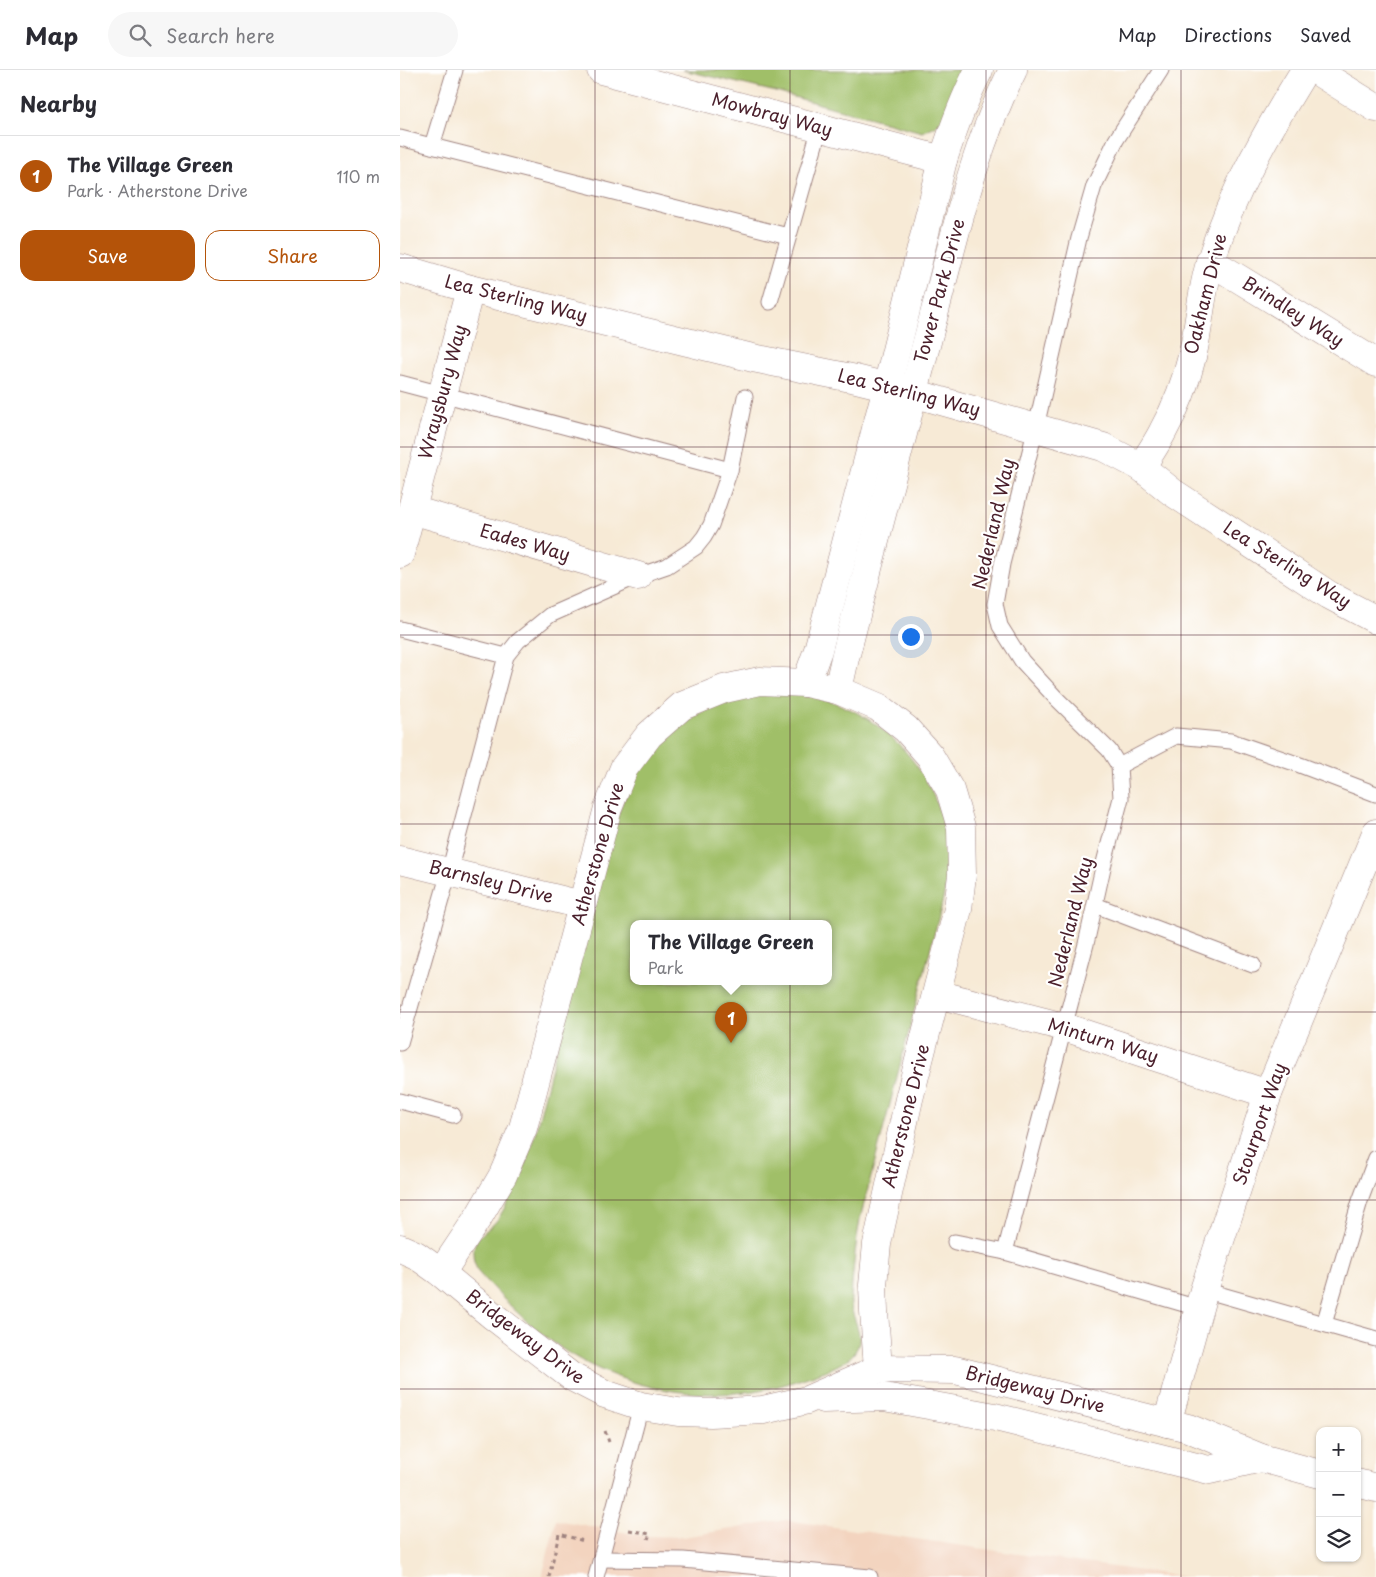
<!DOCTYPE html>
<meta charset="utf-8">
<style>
body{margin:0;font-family:"Playpen Sans",sans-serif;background:#f7f7f7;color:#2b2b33}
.controls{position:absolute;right:15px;bottom:15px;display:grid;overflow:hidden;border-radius:10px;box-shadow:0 1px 4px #0004}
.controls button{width:45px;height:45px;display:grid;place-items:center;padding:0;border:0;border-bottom:1px solid #e1e1e2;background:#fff;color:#2b2b33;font:25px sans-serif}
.you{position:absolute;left:510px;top:566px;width:18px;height:18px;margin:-12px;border:4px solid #fff;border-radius:50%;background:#1a73e8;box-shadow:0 0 0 8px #1a73e833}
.badge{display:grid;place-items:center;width:32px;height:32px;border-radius:50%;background:#b45309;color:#fff;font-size:16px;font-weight:700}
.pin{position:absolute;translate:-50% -41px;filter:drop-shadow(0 1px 2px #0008)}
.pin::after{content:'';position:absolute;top:26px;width:18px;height:15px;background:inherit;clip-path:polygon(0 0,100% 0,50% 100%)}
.popup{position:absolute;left:230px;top:850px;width:202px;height:65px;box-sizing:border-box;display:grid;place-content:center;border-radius:10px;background:#fff;filter:drop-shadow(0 1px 4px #0005);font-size:16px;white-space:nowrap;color:#7c7c81}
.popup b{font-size:19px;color:#2b2b33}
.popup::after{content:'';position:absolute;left:50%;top:100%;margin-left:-10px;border:10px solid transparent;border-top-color:#fff}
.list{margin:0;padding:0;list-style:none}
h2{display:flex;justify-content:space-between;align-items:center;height:65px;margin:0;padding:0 20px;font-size:21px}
h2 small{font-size:16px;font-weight:400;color:#7c7c81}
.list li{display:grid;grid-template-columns:32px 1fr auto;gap:15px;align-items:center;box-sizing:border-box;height:80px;padding:0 20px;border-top:1px solid #e1e1e2}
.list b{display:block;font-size:19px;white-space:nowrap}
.list p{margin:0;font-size:16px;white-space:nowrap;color:#7c7c81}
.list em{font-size:16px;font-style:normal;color:#7c7c81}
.actions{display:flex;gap:10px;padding:15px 20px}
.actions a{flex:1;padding:11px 0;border:1px solid #b45309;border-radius:15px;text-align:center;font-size:18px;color:#b45309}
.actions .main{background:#b45309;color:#fff}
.icon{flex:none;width:28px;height:28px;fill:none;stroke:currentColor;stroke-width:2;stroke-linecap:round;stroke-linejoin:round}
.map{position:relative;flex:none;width:976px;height:1507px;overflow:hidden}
header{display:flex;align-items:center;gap:30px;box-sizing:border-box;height:70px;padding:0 25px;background:#fff;border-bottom:1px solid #e1e1e2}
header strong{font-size:24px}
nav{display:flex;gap:28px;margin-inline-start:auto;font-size:18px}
.search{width:350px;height:45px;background:#f7f7f7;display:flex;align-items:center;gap:12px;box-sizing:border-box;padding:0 18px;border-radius:28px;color:#7c7c81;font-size:19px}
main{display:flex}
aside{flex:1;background:#fff}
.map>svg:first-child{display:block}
.built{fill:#f3d4bf}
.green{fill:#a0bf67;stroke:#756f49;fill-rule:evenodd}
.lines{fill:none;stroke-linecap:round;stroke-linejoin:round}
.service-casing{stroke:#a08480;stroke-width:17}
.minor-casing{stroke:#a08480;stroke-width:29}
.tertiary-casing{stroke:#a08480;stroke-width:29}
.path{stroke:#a08480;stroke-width:3;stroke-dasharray:4 4;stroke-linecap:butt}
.service{stroke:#fff;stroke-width:15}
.minor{stroke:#fff;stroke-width:28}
.tertiary{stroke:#fff;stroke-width:28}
.grid{fill:none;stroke:#4a1f2b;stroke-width:1;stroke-opacity:0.55}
.labels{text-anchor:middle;stroke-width:4.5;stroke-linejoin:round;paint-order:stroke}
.street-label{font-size:18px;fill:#4a1f2b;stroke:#fff}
</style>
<header>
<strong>Map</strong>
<div class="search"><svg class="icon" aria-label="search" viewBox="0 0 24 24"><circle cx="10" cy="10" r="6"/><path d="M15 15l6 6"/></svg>Search here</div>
<nav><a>Map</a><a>Directions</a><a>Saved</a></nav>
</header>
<main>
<aside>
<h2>Nearby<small></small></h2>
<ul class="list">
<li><span class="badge">1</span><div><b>The Village Green</b><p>Park · Atherstone Drive</p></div><em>110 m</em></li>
</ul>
<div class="actions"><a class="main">Save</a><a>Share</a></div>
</aside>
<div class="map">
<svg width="976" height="1507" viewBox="0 0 976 1507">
<rect width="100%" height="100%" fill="#fff"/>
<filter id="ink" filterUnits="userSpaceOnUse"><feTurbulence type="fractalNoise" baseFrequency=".02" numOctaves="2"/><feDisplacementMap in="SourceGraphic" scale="10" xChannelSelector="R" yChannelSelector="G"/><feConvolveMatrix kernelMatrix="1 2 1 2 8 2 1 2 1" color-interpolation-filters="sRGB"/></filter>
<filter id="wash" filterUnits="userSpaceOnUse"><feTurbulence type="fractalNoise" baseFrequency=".0096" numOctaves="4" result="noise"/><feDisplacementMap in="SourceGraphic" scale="20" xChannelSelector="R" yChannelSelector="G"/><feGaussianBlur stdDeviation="1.12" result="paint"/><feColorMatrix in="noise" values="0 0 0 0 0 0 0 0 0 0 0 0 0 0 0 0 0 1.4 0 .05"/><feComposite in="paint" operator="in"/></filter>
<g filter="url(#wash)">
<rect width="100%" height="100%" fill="#f7ead6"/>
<!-- built -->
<path class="built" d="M156,1450L245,1466L283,1467L386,1450L618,1484L786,1507H142Z"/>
<!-- green -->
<g class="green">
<path d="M283,0H568L548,49L522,62L372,21Z"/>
<path d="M382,623C395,624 408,625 420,628C498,649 553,723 547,804C547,816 543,827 541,838L460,1149C456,1171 454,1192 452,1213C452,1221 450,1229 451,1236C454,1253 466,1267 454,1283C444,1297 410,1306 393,1312C314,1337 221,1322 154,1273C127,1254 102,1228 79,1203C74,1194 71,1185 75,1174C79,1163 91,1159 98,1149C115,1122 127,1090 136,1060L210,768L230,712L259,672L276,658L298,644L317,635L363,624ZM234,854H428V912H234Z"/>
</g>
</g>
<g filter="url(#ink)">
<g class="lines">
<!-- service casing -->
<g class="service-casing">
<g id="service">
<path d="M0,68L388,166"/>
<path d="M32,76L55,0"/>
<path d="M370,232L420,57"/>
<path d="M0,313L330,400"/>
<path d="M0,559L106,586"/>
<path d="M719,696L776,666L831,671L900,695L976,724"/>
<path d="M695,835L853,895"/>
<path d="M0,973L49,802L106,586L118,571L150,545L238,506L267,496L296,477L304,467L311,455L330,400L345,327"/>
<path d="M0,1031L53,1045"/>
<path d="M555,1172L605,1182L798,1238"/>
<path d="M605,1182L686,874L704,793L721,728L719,696L709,680L656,628L622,591L600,556L595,534L602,494L636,357L679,168L694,116L716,70L761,0"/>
<path d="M804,1220L976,1269"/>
<path d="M924,1254L960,1131L976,1088"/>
<path d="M201,1489L283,1490L470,1507"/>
<path d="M196,1507L241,1336"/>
</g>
</g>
<!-- minor casing -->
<g class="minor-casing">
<g id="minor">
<path d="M201,0L543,90"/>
<path d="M915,0L976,38"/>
<path d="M810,191L976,293"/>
<path d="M0,198L70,219L353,288L456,309L513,323L703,377L741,397L772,422L929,525L976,550"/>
<path d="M741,397C749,385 757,373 763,361C776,338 787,308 793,283C800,252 801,220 811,190C832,122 868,60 905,0"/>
<path d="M12,440L238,506"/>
<path d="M0,484L70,219"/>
<path d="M406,613L418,580L487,317L543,90C553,59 564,29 579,0"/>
<path d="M438,620L445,588C475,471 505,353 536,237C557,157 575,75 613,0"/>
<path d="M0,790L182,835"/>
<path d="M537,924L664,957L868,1024"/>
<path d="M41,1203L79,1146L103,1105L123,1058L208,738L224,698L249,665L282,636L324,619L360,611L406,613L438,620L478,637L506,659L530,686L550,720L561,757L562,805L558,839L509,1029L477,1174L473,1215L474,1241L478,1299"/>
<path d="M767,1353L804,1220L868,1024L976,763"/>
</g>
</g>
<!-- tertiary casing -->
<g class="tertiary-casing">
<g id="tertiary">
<path d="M0,1178L16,1185L41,1203L93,1246L172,1307L205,1324L241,1336L278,1342L311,1343L363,1340L407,1330L478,1299L555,1300L788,1358L861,1388L920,1404"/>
<path d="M423,1329L484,1327L595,1347L809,1400L861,1388"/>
<path d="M957,1413L976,1418"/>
</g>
</g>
<!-- path -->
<g class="path">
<path d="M205,1361L209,1372"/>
<path d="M229,1460L250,1464L248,1469"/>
<path d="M149,1507L159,1464L184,1471"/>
</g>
<!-- service -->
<use href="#service" class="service"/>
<!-- minor -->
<use href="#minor" class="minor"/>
<!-- tertiary -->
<use href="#tertiary" class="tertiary"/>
</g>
</g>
<!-- grid -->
<path class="grid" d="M195,0V1507M390,0V1507M586,0V1507M781,0V1507M0,188H976M0,377H976M0,565H976M0,754H976M0,942H976M0,1130H976M0,1319H976"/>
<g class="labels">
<!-- street labels -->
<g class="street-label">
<text transform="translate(372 45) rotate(15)" y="6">Mowbray Way</text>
<text transform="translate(540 221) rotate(-75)" y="6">Tower Park Drive</text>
<text transform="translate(806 224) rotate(-76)" y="6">Oakham Drive</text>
<text transform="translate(116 229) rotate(14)" y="6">Lea Sterling Way</text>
<text transform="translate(893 242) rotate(32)" y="6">Brindley Way</text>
<text transform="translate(43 322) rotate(-75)" y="6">Wraysbury Way</text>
<text transform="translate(509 323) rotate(14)" y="6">Lea Sterling Way</text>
<text transform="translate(594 454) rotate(-77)" y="6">Nederland Way</text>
<text transform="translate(125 473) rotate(16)" y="6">Eades Way</text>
<text transform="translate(887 495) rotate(32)" y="6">Lea Sterling Way</text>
<text transform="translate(198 784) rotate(-74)" y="6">Atherstone Drive</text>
<text transform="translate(91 812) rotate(14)" y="6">Barnsley Drive</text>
<text transform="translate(671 852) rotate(-76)" y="6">Nederland Way</text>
<text transform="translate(703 971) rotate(17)" y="6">Minturn Way</text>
<text transform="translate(506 1046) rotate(-76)" y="6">Atherstone Drive</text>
<text transform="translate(860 1054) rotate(-71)" y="6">Stourport Way</text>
<text transform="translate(125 1267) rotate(37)" y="6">Bridgeway Drive</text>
<text transform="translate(635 1320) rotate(14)" y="6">Bridgeway Drive</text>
</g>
</g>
</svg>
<div class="controls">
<button>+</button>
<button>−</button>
<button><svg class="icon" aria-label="layers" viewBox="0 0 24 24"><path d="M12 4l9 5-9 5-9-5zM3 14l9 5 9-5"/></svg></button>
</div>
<div class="you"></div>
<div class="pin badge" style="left:331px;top:973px">1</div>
<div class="popup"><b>The Village Green</b>Park</div>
</div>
</main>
